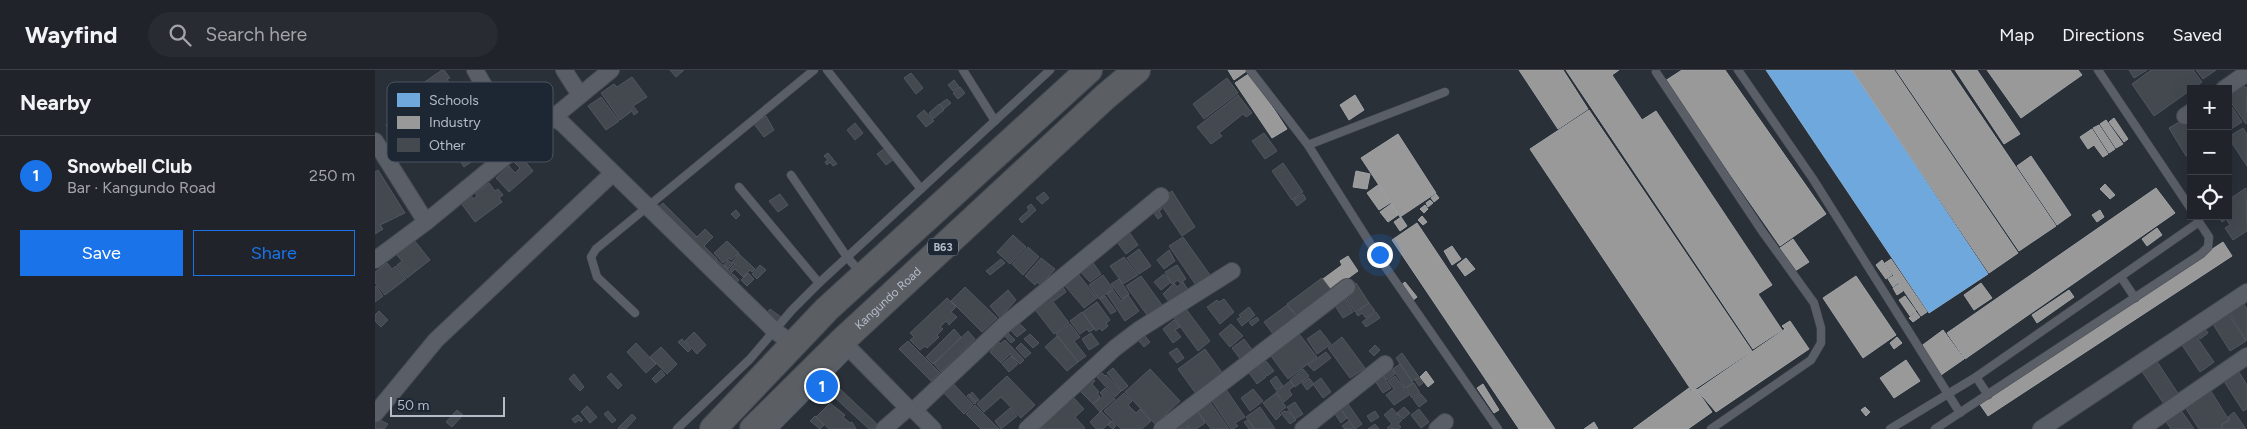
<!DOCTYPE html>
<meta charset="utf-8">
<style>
body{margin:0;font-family:Figtree,sans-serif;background:#282c32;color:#f1f3f6}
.controls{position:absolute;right:15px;top:15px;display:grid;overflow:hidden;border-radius:0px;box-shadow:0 5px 20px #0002}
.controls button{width:45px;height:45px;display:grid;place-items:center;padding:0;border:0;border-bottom:1px solid #3d4147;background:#20242a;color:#f1f3f6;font:25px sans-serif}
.scale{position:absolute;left:15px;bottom:12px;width:115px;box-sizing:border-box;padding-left:5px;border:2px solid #b4bcc9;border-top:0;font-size:14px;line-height:18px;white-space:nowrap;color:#b4bcc9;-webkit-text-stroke:4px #1d2633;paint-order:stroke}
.you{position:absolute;left:1004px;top:184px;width:18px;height:18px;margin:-12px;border:4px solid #fff;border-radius:50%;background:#1a73e8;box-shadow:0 0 0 8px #1a73e833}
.badge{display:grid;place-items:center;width:32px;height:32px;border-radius:50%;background:#1a73e8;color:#fff;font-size:16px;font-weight:700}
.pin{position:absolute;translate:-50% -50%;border:2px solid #fff;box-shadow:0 1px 5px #0006}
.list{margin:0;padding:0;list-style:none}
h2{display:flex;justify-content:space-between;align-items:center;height:65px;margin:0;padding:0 20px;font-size:21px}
h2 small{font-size:16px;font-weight:400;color:#a2a4a8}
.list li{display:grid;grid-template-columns:32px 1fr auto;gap:15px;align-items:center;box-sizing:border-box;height:80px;padding:0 20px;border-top:1px solid #3d4147}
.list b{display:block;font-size:19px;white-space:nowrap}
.list p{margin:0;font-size:16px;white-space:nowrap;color:#a2a4a8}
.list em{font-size:16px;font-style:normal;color:#a2a4a8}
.actions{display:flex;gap:10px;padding:15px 20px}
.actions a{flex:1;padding:11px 0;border:1px solid #1a73e8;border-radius:0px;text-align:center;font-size:18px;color:#1a73e8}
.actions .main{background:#1a73e8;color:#fff}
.icon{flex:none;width:28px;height:28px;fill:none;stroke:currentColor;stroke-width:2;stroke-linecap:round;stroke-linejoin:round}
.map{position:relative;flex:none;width:1872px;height:359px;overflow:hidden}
header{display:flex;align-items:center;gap:30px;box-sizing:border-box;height:70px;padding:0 25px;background:#20242a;border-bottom:1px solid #3d4147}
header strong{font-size:24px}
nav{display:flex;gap:28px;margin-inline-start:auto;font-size:18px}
.search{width:350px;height:45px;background:#282c32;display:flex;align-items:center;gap:12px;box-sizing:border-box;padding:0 18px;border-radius:28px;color:#a2a4a8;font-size:19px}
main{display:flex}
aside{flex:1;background:#20242a}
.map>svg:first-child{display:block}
.schools{fill:#6fa8dc;stroke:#84aed6}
.industry{fill:#999;stroke:#a1a4a7}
.building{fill:#444950;stroke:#52575f}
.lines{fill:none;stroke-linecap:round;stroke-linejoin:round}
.service-casing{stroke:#484c53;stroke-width:9}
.minor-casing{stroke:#484c53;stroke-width:18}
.trunk-casing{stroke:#474c53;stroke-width:28}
.service{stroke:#5a5e66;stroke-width:8}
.minor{stroke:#5a5e66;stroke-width:16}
.trunk{stroke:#5b5f64;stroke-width:26}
.labels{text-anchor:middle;stroke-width:5;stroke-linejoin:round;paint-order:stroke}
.shield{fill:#1d2633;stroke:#878f9c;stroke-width:1}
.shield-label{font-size:11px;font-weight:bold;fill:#b4bcc9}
.street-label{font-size:12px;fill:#b4bcc9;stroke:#1d2633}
.key{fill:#1d2633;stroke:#4a5360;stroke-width:1}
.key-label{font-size:14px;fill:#b4bcc9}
</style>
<header>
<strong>Wayfind</strong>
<div class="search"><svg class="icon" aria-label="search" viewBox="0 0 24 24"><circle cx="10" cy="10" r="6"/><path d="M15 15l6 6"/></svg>Search here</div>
<nav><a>Map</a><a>Directions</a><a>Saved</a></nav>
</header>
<main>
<aside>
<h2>Nearby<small></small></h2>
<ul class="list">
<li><span class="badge">1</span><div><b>Snowbell Club</b><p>Bar · Kangundo Road</p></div><em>250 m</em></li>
</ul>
<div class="actions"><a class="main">Save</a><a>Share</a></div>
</aside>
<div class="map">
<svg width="1872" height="359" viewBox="0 0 1872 359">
<rect width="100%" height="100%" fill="#2a3038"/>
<!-- schools -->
<path class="schools" d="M1391,0H1477L1613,204L1554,243Z"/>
<!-- industry -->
<g class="industry">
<path d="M853,0H873L859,10Z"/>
<path d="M1144,0H1188L1213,39L1183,59Z"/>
<path d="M1191,0H1244L1237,5L1267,50L1281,41L1397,215L1383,224L1407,260L1378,279Z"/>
<path d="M1307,0H1350L1451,144L1405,176L1290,11Z"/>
<path d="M1477,0H1519L1643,183L1614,203Z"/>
<path d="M1521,0H1575L1681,156L1644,181Z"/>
<path d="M1580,0H1602L1645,64L1629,74Z"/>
<path d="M1612,0H1703L1707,5L1646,48Z"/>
<path d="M875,3L912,59L897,68L860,13Z"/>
<path d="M980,25L989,40L974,50L965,35Z"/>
<path d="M1214,40L1377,281L1317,321L1155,79Z"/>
<path d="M1739,48L1753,69L1749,72L1734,52Z"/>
<path d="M1731,50L1748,74L1741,78L1725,54Z"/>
<path d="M1724,55L1740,79L1734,83L1718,58Z"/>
<path d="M1717,59L1733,84L1728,87L1719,75L1713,79L1705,67Z"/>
<path d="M1023,64L1061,123L1025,147L986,88Z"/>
<path d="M1656,86L1696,145L1682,155L1642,96Z"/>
<path d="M981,101L995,104L992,119L978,117Z"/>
<path d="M1730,114L1740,125L1735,129L1725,119Z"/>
<path d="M1003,115L1015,133L1004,140L992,123Z"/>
<path d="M1781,118L1800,143L1590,289L1572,263Z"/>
<path d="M1061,124L1064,128L1059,132L1056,128Z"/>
<path d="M1055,130L1058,133L1053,137L1051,133Z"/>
<path d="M1016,134L1023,145L1013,152L1005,142Z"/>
<path d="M1050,135L1053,139L1049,143L1045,139Z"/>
<path d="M1725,140L1729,147L1722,152L1717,145Z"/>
<path d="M1047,146L1052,152L1048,155L1043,150Z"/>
<path d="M1026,147L1032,156L1025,161L1019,152Z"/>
<path d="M1042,153L1180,359H1144L1017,170Z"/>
<path d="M1782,158L1787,165L1772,176L1767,169Z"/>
<path d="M1418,169L1434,192L1420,201L1405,178Z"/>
<path d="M1848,172L1857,186L1613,346L1604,333Z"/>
<path d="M1077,176L1086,189L1077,195L1069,181Z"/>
<path d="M973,186L983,201L957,220L948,209L967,195L965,191Z"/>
<path d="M1091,188L1100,199L1090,206L1082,195Z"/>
<path d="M1516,189L1552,242L1546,246L1510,193Z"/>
<path d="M1507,190L1517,205L1511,209L1501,195Z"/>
<path d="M1481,206L1521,265L1488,288L1448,228Z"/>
<path d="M1518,206L1523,213L1518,217L1513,209Z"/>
<path d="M1030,212L1042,227L1037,231L1025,216Z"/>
<path d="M1606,213L1617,228L1599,240L1589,225Z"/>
<path d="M1524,214L1528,221L1522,225L1518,218Z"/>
<path d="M1694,220L1699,227L1662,253L1657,245Z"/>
<path d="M1530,226L1541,241L1535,246L1524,230Z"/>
<path d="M1541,242L1545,247L1538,252L1534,248Z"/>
<path d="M1415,251L1434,279L1341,342L1322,320L1410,259L1407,256Z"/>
<path d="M1568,260L1589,289L1566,305L1545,277Z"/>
<path d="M1522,267L1527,273L1519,279L1515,273Z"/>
<path d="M1531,290L1545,311L1519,328L1505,308Z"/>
<path d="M1051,301L1059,312L1053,317L1045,307Z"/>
<path d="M1108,314L1124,340L1119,343L1102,318Z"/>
<path d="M1314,318L1316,322L1321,319L1337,342L1313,359H1258Z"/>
<path d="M1490,337L1495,342L1491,346L1486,340Z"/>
<path d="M1219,352L1223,359H1209Z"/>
</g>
<!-- building -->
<g class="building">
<path d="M67,0H69L75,8L72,9L75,14L50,31L41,18Z"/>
<path d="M295,0H309L301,7Z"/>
<path d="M1754,0H1772L1759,8Z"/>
<path d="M1776,0H1818L1827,12L1779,46L1757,14Z"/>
<path d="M1821,0H1841L1828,9Z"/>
<path d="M536,3L548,18L541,24L529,8Z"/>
<path d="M257,7L272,27L258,36L263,42L259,45L257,41L245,50L226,23L239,14L242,17Z"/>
<path d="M852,8L863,23L829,49L818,34Z"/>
<path d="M579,10L584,17L578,21L573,15Z"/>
<path d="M1867,13L1870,18L1872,17L1871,54L1853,28V22Z"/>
<path d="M585,17L590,23L583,29L578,23Z"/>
<path d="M863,25L877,43L871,47L868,44L844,63L847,66L836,74L822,57Z"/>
<path d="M226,27L244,51L231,60L213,36Z"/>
<path d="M572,29L576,33L569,39L565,34Z"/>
<path d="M45,34L55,50L32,65L20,69L11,55L21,50L27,44L35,43Z"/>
<path d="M564,34L569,40L558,49L554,43Z"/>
<path d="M1857,37L1867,52L1853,61V39Z"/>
<path d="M549,40L559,51L551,57L542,46Z"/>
<path d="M1816,45V83L1811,86L1794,58Z"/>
<path d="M391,46L399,60L389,67L379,54Z"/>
<path d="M480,53L488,63L480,70L472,60Z"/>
<path d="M111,56L122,73L108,82L104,76L96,82L91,73L89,74L99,90L89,97L77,78Z"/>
<path d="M1868,58L1872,64V96L1853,67Z"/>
<path d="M889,63L902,81L890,89L877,71Z"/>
<path d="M514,75L523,86L511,95L502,84Z"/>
<path d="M453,83L462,94L458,96L455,92L452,95L450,92L453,90L449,86Z"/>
<path d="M145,85L158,101L134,122L121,108L134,96L140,103L145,98L138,91Z"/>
<path d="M908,93L928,122L917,130L897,101Z"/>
<path d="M3,100L30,143L5,155L8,159L0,164V102Z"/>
<path d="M114,113L120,121L123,119L128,125L124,128L127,132L100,152L86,133L96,125L98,129L102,126L100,123Z"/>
<path d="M1871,118L1872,161L1858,170L1850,158L1855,155L1851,149L1847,152L1843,146H1853V130Z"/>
<path d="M797,121L820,157L807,166L783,130Z"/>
<path d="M669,122L674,128L667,134L661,128Z"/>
<path d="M405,124L413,135L403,142L394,131Z"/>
<path d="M928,124L931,129L922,136L918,130Z"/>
<path d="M783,132L787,139L784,141L787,146L783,149L775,138Z"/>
<path d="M288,133L322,167L330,159L338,167L329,176L342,189L336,195L281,139Z"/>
<path d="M656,134L661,140L647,153L644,149L654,140L652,137Z"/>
<path d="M361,140L365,145L361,149L356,144Z"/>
<path d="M752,159L763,175L751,184L739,168Z"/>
<path d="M638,165L651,177L635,194L622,182Z"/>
<path d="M808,167L835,205L821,215L794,176Z"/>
<path d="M39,170L55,190L32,208L22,195L27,191L21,184Z"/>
<path d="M352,171L364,183L356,190L354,188L348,193L339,183Z"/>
<path d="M653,177L664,187L648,205L637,194Z"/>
<path d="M764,179L776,196L764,204L752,188Z"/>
<path d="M794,180L800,191L789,199L782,190Z"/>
<path d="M364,184L380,199L377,202L375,200L368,207L360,199L357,202L355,199L360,194L357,192Z"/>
<path d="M714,187L726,204L715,212L701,197Z"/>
<path d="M749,187L763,205L748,214L735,196Z"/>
<path d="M666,188L680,199L666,215L662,212L660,215L650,206Z"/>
<path d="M626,189L630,193L615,205L611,201Z"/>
<path d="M342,190L357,203L354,206L337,195Z"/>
<path d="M353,190L358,194L353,199L349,195Z"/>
<path d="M12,193L17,199L21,196L31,209L10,225L0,213V202Z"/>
<path d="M385,195L391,200L382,209L377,204Z"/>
<path d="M802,195L811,209L805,213L803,210L797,214L790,202Z"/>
<path d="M700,200L722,228L709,238L686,211Z"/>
<path d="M373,203L379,209L372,216L366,210Z"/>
<path d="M358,204L364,210L361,214L355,208Z"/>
<path d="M789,204L796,212L786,220L779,212Z"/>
<path d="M728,205L738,219L724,229L714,215Z"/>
<path d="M766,206L792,242L777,252L751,216Z"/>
<path d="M947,208L956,220L922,246L912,234Z"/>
<path d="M744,209L754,224L747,229L736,214Z"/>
<path d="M685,212L691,222L679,231L672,221Z"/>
<path d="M808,212L813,220L795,233L788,224L799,213L802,217Z"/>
<path d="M981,213L994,233L980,242L967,222Z"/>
<path d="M1,216L8,226L0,232V217Z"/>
<path d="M590,217L622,248L607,262L576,231Z"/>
<path d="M633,220L641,230L625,248L615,236Z"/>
<path d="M738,220L746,231L753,225L764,241L750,251L732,224Z"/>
<path d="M967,224L978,242L968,248L957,231Z"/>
<path d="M673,225L694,253L679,264L658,237Z"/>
<path d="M730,226L741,241L736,244L725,229Z"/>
<path d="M572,228L581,237L576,242L582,247L574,255L571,251L565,257L568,259L562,265L564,267L552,278L550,276L545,280L535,270L539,267L535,263Z"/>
<path d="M849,229L859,242L845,254L832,237L842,230L844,232Z"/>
<path d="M1867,231L1872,239V271L1852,240Z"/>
<path d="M722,232L735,250L731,253L733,256L727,261L725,258L721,261L708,242Z"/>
<path d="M994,233L1000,241L991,248L987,243L983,246L981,243Z"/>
<path d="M912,235L922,247L898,264L889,252Z"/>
<path d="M874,237L880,245L867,256L862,249L866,247L864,245Z"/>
<path d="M395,239L406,247L399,257L388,248Z"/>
<path d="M811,239L835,271L823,281L799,248Z"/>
<path d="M4,241L13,250L6,257L0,251V245Z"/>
<path d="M1851,241L1871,271L1855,281L1836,251Z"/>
<path d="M707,242L719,259L714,262L712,259L705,264L695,251Z"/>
<path d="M1001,242L1005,248L991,257L987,252Z"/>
<path d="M882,247L884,250L877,256L874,252Z"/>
<path d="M640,249L651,260L642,267L631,255Z"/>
<path d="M799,250L805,257L800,260L806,267L798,273L788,259Z"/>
<path d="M695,254L705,267L699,271L711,286L703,292L681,264Z"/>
<path d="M856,254L868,266L855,277L844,264Z"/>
<path d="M1828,256L1833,263L1825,269L1820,262Z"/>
<path d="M579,259L586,267L558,294L551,287Z"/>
<path d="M921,260L942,287L913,309L893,282Z"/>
<path d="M945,260L956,274L942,284L932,269Z"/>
<path d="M593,261L600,269L566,302L559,294Z"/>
<path d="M631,261L640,270L636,273L628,264Z"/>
<path d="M766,261L775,272L769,277L760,266Z"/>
<path d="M319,262L331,275L322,284L310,271Z"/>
<path d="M716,263L724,274L714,280L707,269Z"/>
<path d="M1819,263L1839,292L1825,302L1805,272Z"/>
<path d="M655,264L664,273L658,278L649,269Z"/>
<path d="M682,266L703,292L692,301L670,277Z"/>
<path d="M967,267L990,298L975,308L953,278Z"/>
<path d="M307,269L316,279L313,282L303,272Z"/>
<path d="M869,269L881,285L869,294L857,278Z"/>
<path d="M630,270L649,290L645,294L635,284L626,293L615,282L623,271L625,274Z"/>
<path d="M533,271L565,303L556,311L524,279Z"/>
<path d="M261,273L281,294L271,303L252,282Z"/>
<path d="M646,273L656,283L650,288L641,278Z"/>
<path d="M1000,275L1005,280L999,286L994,281Z"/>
<path d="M286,277L302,294L292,304L275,287Z"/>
<path d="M802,278L809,288L802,293L794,283Z"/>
<path d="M830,279L851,308L824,328L803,299Z"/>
<path d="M951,282L956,288L939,301L933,295Z"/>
<path d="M1027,283L1044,307L1037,311L1021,288Z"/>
<path d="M636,286L643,294L634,302L627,294Z"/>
<path d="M879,290L891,307L882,314L870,297Z"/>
<path d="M1781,290L1804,325L1789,334L1766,300Z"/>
<path d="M891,291L899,301L892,306L884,295Z"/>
<path d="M1025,294L1038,313L1030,318L1018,299Z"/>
<path d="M1014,295L1020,304L1012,310L1005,301Z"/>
<path d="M738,298L753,316L747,321L732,303Z"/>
<path d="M775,299L805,331L780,354L750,322Z"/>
<path d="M928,299L934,306L920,317L915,310Z"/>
<path d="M1862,299L1872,315V339L1868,341L1847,308Z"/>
<path d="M286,300L290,305L281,313L277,309Z"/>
<path d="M236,303L247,315L243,319L232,307Z"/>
<path d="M727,303L730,306L731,305L746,321L740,327L722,307Z"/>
<path d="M1006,303L1016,318L1008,323L998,308Z"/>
<path d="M199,304L209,317L205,321L194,309Z"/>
<path d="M713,304L720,311L717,314L724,322L722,323L725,327L718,334L700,316Z"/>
<path d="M632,306L660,335L646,348L626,327L609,342L602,334Z"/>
<path d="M901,306L908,316L901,320L895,311Z"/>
<path d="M1020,306L1034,325L1019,335L1011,325L1019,319L1013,311Z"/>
<path d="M934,308L939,314L932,320L927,313Z"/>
<path d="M946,308L956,322L948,328L938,314Z"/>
<path d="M1044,308L1048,313L1044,316L1040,310Z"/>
<path d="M575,310L598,335L589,344L565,319Z"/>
<path d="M915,311L919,316L914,320L917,325L909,332L901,322Z"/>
<path d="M1039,313L1045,323L1037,328L1031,318Z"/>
<path d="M464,318L501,353L500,359H494L457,325Z"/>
<path d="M730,318L740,329L725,342L718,334L728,326L725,323Z"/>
<path d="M850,318L870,347L860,353L863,356L858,359H856L835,328Z"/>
<path d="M1834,318L1854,350L1846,355L1848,359H1824L1808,334Z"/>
<path d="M878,319L888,331L875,341L866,328Z"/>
<path d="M597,322L604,330L601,332L595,325Z"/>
<path d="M749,323L757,331L753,335L761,343L765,339L776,351L767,359H746L729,341Z"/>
<path d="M901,323L911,337L904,343L906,345L901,350L888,333Z"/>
<path d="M594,324L601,333L599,334L592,326Z"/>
<path d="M1046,324L1052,331L1044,337L1038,329Z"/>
<path d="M698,327L709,339L700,347L710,358L708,359H665L660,353Z"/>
<path d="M833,329L854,359H836L820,338Z"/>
<path d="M971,331L987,354L980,359L964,336Z"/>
<path d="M920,332L928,344L920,349L912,337Z"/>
<path d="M455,333L470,345L468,347L475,353L477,352L481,359H454L441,347Z"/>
<path d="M600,335L624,359H606L591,344Z"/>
<path d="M212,336L222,347L215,353L206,342Z"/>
<path d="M1803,336L1819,359H1796L1788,347Z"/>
<path d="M885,337L900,359H880L871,347Z"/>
<path d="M963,337L972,348L966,353L958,341Z"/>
<path d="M1029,337L1035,343L1028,349L1022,343Z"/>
<path d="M635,338L642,346L626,359L620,351Z"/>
<path d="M1017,338L1027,350L1023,354L1026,357L1023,359L1012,358L1017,354L1009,345Z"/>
<path d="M1044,339L1054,352L1046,358L1036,345Z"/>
<path d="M82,340L88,345L77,357L71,352Z"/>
<path d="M822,340L830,353L821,359H815L809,349Z"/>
<path d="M233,341L241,350L237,353L229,344Z"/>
<path d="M726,341L736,351L728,359H721L715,352Z"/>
<path d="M910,341L911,342L913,341L921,350L915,354L906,343Z"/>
<path d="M1000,341L1004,347L996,352L992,346Z"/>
<path d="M1859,342L1871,359H1848L1846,355L1855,350L1853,347Z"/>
<path d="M257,344L261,348L251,359H245L243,358Z"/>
<path d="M203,345L208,350L206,352L204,350L200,353L197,349Z"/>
<path d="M440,346L449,355L445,359L435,351Z"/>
<path d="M0,348L13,354L9,359H0Z"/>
<path d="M873,350L879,359H874L869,352Z"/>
<path d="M737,351L741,356L738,359L733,355Z"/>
<path d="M808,351L814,359H797Z"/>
<path d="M974,351L980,359H970L967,356Z"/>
<path d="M1000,354L1004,359H993Z"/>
</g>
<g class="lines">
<!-- service casing -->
<g class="service-casing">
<g id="service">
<path d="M452,0L546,119"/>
<path d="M588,0L620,51"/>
<path d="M875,0L933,75L1007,192L1123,359"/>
<path d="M1363,0L1438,109L1585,343"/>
<path d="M1723,0L1816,139"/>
<path d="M1281,2L1387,161L1439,233L1446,258V273L1436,290L1336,359"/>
<path d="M933,75L1070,22"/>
<path d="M416,105L472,187L486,203"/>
<path d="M1746,207L1760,228"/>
<path d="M444,213L675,0"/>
<path d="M260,243L222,207L216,187L221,179L439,0"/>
<path d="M1601,307L1613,325"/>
<path d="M302,359L375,289L417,240L444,213L364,117"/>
<path d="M399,359L476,281"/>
<path d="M1515,359L1601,307L1824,152L1821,146"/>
<path d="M1560,359L1826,184L1833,177L1834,167L1824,152"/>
</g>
</g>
<!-- minor casing -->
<g class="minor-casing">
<g id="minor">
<path d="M100,0L144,77"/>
<path d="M189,0L205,25"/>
<path d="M1849,19L1872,3"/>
<path d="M1810,46L1816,42"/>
<path d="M178,48L187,53L400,261L418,274"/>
<path d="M0,71L51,152"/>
<path d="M0,190L51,152L236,0"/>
<path d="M467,271L533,338L539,340L558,359"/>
<path d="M539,340L628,256L786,126"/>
<path d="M0,344L61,270L238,103"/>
<path d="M509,359L533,338"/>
<path d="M652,359L740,278L765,259L857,201"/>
<path d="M787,359L972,217"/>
<path d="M928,359L1010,294"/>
<path d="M1062,359L1070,352"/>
<path d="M1666,359L1872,222"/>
<path d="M1766,359L1872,286"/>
</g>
</g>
<!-- trunk casing -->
<g class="trunk-casing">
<g id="trunk">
<path d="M338,359L452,239L714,0"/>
<path id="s1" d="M378,359L467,271L730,27L762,0"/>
</g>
</g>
<!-- service -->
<use href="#service" class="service"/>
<!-- minor -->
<use href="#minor" class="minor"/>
<!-- trunk -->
<use href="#trunk" class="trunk"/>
</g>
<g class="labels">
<!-- shield labels -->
<rect class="shield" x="553" y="168.5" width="30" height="17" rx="4"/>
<g class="shield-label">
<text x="568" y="181">B63</text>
</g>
<!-- street labels -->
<g class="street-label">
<text dy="4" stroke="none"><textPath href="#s1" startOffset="188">Kangundo Road</textPath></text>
</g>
</g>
<!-- legend -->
<rect x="12" y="12" width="166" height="80" rx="8" class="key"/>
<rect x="22" y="23" width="23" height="14" fill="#6fa8dc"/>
<rect x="22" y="46" width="23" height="13" fill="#999"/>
<rect x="22" y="68" width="23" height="14" fill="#444950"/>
<g class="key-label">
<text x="54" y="35">Schools</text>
<text x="54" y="57">Industry</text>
<text x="54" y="80">Other</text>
</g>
</svg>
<div class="controls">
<button>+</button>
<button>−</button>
<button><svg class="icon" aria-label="locate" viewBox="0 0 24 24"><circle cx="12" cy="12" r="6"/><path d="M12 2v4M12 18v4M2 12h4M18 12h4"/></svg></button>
</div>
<div class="scale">50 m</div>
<div class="you"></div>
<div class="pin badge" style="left:447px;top:316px">1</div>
</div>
</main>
